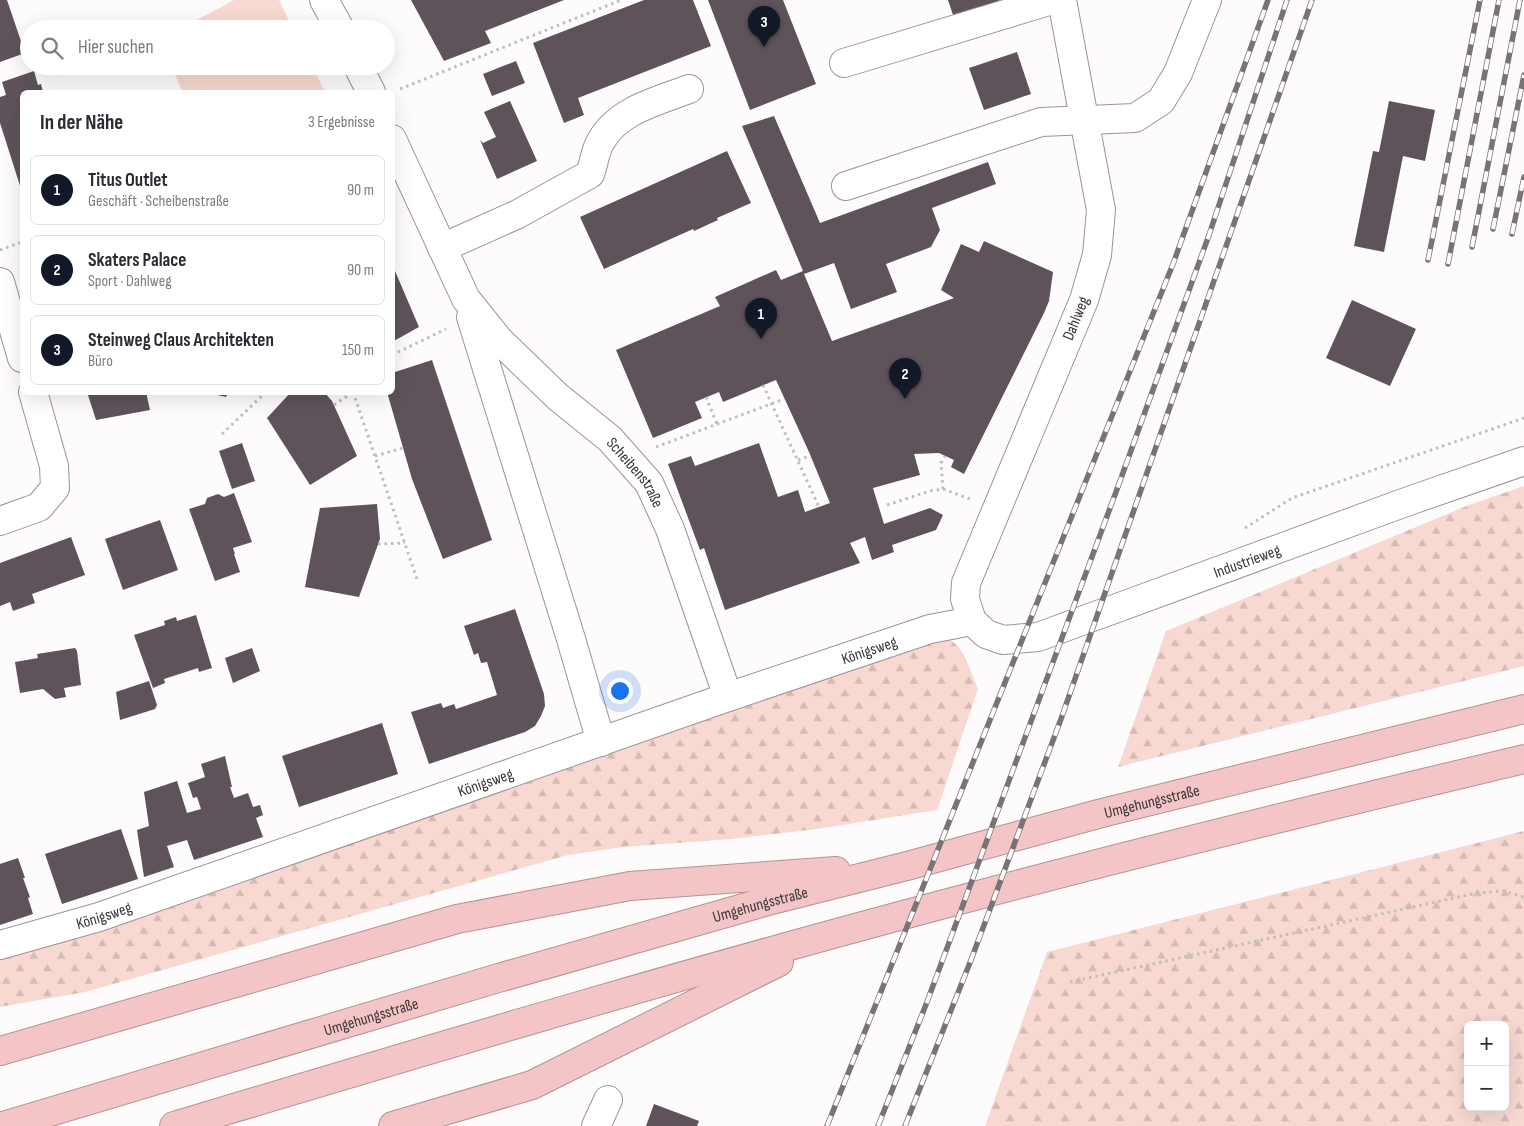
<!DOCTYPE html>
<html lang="de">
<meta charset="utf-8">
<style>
body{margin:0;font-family:"Sofia Sans Condensed",sans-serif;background:#f2f2f3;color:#2b2b33}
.controls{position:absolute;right:15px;bottom:15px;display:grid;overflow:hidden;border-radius:8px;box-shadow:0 5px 20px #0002}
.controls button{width:45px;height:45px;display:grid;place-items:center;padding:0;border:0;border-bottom:1px solid #e1e1e2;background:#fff;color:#2b2b33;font:25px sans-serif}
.you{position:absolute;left:619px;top:690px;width:18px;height:18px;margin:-12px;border:4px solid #fff;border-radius:50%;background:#1a73e8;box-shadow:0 0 0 8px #1a73e833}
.badge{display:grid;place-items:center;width:32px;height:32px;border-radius:50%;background:#111827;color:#fff;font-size:16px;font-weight:700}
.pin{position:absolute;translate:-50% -41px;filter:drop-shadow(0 1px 2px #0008)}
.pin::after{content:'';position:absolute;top:26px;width:18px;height:15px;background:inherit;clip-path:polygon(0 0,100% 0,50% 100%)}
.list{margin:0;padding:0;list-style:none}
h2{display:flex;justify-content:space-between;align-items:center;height:65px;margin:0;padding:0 20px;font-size:21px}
h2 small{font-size:16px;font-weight:400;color:#7c7c81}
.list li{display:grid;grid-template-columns:32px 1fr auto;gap:15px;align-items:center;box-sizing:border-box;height:70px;margin:0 10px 10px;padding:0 10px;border:1px solid #e1e1e2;border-radius:8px}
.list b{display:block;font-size:19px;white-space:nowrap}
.list p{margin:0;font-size:16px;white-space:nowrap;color:#7c7c81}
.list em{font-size:16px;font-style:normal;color:#7c7c81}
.icon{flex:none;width:28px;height:28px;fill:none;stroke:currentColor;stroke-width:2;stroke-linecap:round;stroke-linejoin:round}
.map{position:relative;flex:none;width:1524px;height:1126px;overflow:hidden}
.search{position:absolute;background:#fff;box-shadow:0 5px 20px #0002;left:20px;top:20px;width:375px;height:55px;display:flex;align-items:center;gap:12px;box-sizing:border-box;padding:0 18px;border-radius:28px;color:#7c7c81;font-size:19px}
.panel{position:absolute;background:#fff;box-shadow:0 5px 20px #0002;left:20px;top:90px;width:375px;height:305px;border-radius:8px}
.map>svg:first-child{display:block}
.forest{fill:url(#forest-firs);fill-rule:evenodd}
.park{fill:#f8d9d1}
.building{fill:#5e535b}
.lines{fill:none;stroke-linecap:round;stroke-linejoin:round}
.minor-casing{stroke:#a09196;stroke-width:30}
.highway-casing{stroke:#b39294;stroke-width:30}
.path{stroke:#c0bdbe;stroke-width:3;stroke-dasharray:2.5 4;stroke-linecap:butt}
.minor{stroke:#fff;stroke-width:28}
.highway{stroke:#f4c5c7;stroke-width:28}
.rail-casing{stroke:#787375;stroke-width:5.5}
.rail{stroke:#fefbfc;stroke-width:4;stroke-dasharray:11;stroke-linecap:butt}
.labels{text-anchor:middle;stroke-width:5;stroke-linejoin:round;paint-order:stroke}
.street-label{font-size:16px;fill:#393335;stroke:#fefbfc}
</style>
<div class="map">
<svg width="1524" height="1126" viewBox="0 0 1524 1126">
<defs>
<pattern id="forest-firs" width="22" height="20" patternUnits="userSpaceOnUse" patternTransform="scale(1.25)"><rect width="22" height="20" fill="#f8d9d1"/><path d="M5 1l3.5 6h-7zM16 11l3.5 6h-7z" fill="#d5bbb4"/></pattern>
</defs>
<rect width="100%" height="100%" fill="#fefbfc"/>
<!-- forest -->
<g class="forest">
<path d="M1524,486V666L1118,767L1166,631L1469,505Z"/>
<path d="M940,637C963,638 970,671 978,689L937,810L817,829L731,839L623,847L568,855L85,992L0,1007V956Z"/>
<path d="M1524,831V1126H985L1047,952ZM1468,1025H1505V1107H1468Z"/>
</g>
<!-- park -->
<g class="park">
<path d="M234,0H279L293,29H180Z"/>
<path d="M172,66H312L325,92H182Z"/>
</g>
<!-- building -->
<g class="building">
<path d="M0,0H7L25,53L0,62Z"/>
<path d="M411,0H564L485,31L491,43L444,61Z"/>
<path d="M644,0H693L711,46L578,98L584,115L564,123L533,43Z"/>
<path d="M708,0H783L816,84L750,110Z"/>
<path d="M948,0H999V2L954,18Z"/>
<path d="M1017,52L1031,94L984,110L969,68Z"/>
<path d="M516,61L525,83L492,96L483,74Z"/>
<path d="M34,71L38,85L41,84L43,92H22V192L0,123V97L6,95L2,82Z"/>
<path d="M510,101L537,161L497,179L480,140L483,143L496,137L484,112Z"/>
<path d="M1389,101L1435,110L1425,161L1403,156L1384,252L1354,246L1373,151L1379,152Z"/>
<path d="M774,116L820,223L988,162L996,184L932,208L940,230L931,247L886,264L897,292L851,309L834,263L804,274L832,341L954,298L941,290L961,244L979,252L984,241L1053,272L1049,301L1044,313L964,474L951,467L954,460L939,453L914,454L920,475L873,488L884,524L930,508L943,515L936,530L892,545L894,552L872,560L865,537L850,543L860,563L725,610L704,548L700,550L668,464L691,456L695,466L759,443L778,497L798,490L805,512L830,503L809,452L776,380L723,402L719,392L695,402L702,418L653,438L616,350L720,306L715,297L776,270L781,280L803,271L742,126Z"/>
<path d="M727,151L751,203L717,218L718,220L694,231L693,229L604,269L580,217Z"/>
<path d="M392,264L419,327L392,342Z"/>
<path d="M1352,300L1416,329L1390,386L1326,358Z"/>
<path d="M432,360L492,540L443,559L412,479L387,392H392V373Z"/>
<path d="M87,392H146L150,410L96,420Z"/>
<path d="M204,392H228L226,397Z"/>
<path d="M291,392H324L332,401L357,456L310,485L267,418Z"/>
<path d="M242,443L255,481L232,489L219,451Z"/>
<path d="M234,493L252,542L233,548L235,554H234L240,572L215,581L189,509L205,504L207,498L218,494L224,497Z"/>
<path d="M377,504L380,539L359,597L305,587L320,508Z"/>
<path d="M160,520L178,570L123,590L105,539Z"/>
<path d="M71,537L85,575L32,594L35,603L13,611L10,602L0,606V563Z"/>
<path d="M515,609L544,694L545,706L541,716L535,726L525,732L429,764L411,712L441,703L443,708L454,704L456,709L497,695L487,662L481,663L478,653L474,655L464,626Z"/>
<path d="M196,615L212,668L199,672L198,668L164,679L165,683L153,688L134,635L165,625L164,621L176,617L177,621Z"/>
<path d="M75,648L77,651L81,685L64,688L66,697L55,699L43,689L20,693L15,662L38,658L37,654Z"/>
<path d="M252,648L260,671L233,683L225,658Z"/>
<path d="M149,681L157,705L155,709L120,720L116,692Z"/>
<path d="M382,723L398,774L299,807L282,756Z"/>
<path d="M225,756L232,787H230L234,798L248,793L253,807L260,805L263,815L256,818L263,837L194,860L187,840L167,846L174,867L144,877L137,830L149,826L144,792L177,781L187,813L201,809L197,797L193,798L188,783L205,777L201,764Z"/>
<path d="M121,829L138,879L62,904L45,854Z"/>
<path d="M18,858L25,878H23L30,897L28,898L33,914L0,925V864Z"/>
<path d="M654,1104L699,1121L697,1126H646Z"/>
</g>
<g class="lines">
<!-- minor casing -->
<g class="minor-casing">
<g id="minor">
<path d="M324,0L340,29"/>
<path id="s1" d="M1062,0L1101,210L1097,255L1084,300L966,583L965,599L972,621L986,634L1003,640L1038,637L1406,502L1524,461"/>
<path d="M844,63L1052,0"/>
<path d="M358,66L371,92"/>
<path id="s2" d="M392,139L466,299L499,340L558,397L610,439L649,483L670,529L728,697"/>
<path d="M846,186L1041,122L1135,118L1161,101L1178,73L1207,0"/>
<path d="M442,248L518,214L590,174C594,164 595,150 601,141C618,110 658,101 689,89"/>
<path d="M0,282L22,358"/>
<path d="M471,317L571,639L601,742"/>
<path d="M0,521L39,507L55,488L54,466L33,392"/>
<path id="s3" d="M0,945L99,917L728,697L930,629L972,621"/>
<path d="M596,1126L608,1100"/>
</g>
</g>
<!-- highway casing -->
<g class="highway-casing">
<g id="highway">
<path d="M0,1051L457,919L630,886L836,871"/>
<path id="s4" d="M3,1126L495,979L768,901L907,866L1102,813L1524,709"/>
<path d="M174,1126C438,1047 704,967 971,897C1155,848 1339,803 1524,759"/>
<path d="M393,1126L532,1085L779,962"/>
</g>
</g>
<!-- path -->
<g class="path">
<path d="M400,89L621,0"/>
<path d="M0,250L22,242"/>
<path d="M392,355L446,329"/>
<path d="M763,385L819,507"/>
<path d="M353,392L417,579"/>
<path d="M706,397L717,424"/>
<path d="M334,405L353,392"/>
<path d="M222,434L266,392"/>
<path d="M656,447L784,399"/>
<path d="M375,456L403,448"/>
<path d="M798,460L810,456"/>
<path d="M943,489L941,463L945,456"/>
<path d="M887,505L930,491L943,489L970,499"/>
<path d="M1245,528L1292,498L1524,418"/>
<path d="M378,544L405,543"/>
<path d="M1070,982L1477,893L1504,891L1524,897"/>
</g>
<!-- minor -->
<use href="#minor" class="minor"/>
<!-- highway -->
<use href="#highway" class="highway"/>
<!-- rail casing -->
<g class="rail-casing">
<g id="rail">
<path d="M1493,229L1524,75"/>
<path d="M1512,234L1524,177"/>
<path d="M1472,247L1520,0"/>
<path d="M1428,260L1480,0"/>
<path d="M1448,264L1499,0"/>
<path d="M827,1126L1173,264L1268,0"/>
<path d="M878,1126L927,1002L1116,492L1209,235L1287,0"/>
<path d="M905,1126L971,960L1061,719L1312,0"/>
</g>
</g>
<!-- rail -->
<use href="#rail" class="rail"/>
</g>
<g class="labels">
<!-- street labels -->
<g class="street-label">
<text transform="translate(1075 318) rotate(-68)" y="6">Dahlweg</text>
<text dy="6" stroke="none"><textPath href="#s2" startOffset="420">Scheibenstraße</textPath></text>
<text dy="6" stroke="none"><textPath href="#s1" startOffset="946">Industrieweg</textPath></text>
<text dy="6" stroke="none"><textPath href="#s3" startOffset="918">Königsweg</textPath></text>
<text dy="6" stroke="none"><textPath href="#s3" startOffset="512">Königsweg</textPath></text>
<text dy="6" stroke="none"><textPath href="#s4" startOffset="1194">Umgehungsstraße</textPath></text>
<text dy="6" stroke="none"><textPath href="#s4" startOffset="789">Umgehungsstraße</textPath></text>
<text dy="6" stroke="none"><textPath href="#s3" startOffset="108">Königsweg</textPath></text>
<text dy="6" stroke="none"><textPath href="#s4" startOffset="384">Umgehungsstraße</textPath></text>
</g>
</g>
</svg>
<div class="controls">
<button>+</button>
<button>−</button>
</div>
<div class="you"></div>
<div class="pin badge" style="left:761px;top:339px">1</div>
<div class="pin badge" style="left:905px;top:399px">2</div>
<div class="pin badge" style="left:764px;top:47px">3</div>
<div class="search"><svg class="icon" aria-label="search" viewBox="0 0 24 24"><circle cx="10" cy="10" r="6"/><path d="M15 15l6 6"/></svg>Hier suchen</div>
<section class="panel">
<h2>In der Nähe<small>3 Ergebnisse</small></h2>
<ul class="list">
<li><span class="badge">1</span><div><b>Titus Outlet</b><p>Geschäft · Scheibenstraße</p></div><em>90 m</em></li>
<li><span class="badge">2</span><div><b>Skaters Palace</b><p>Sport · Dahlweg</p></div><em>90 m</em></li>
<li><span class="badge">3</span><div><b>Steinweg Claus Architekten</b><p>Büro</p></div><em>150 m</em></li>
</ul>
</section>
</div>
